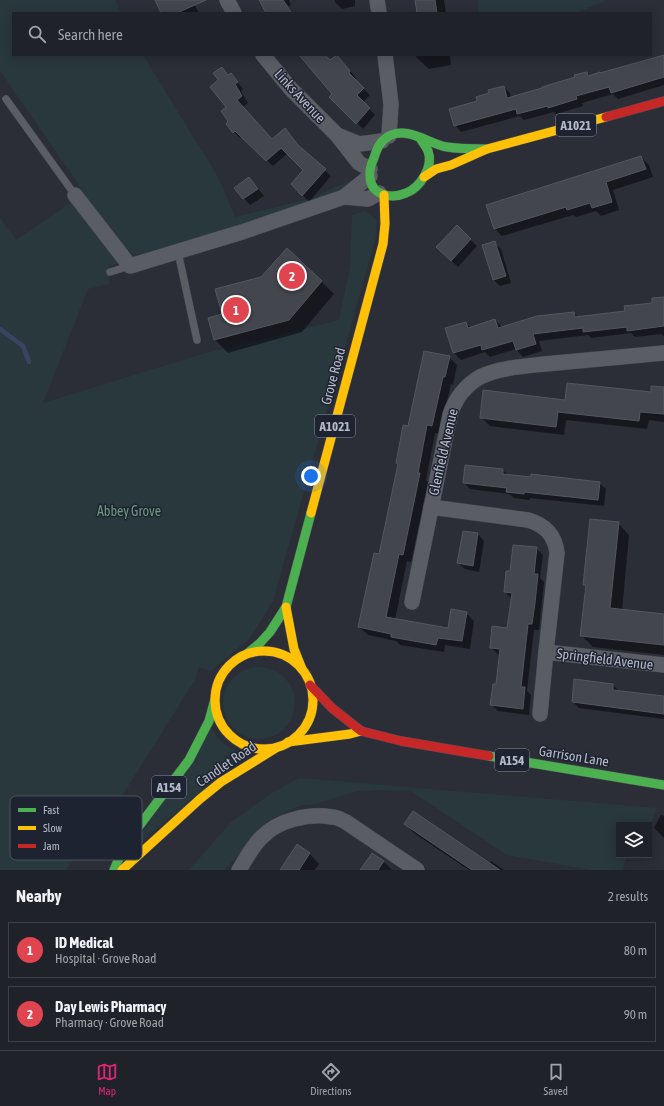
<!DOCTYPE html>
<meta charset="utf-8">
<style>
body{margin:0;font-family:"Asap Condensed",sans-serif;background:#2d2f35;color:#f1f3f6}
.controls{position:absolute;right:12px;bottom:12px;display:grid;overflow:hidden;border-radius:0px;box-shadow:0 2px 10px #0003}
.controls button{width:36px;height:36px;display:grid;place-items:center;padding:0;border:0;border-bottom:1px solid #3d3f46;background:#202229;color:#f1f3f6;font:20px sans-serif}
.you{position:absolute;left:311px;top:476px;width:14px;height:14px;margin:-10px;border:3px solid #fff;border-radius:50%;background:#1a73e8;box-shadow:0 0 0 6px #1a73e833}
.badge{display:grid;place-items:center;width:26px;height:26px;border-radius:50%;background:#db2777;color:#fff;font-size:13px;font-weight:700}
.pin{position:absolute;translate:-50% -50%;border:2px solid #fff;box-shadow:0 1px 4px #0006}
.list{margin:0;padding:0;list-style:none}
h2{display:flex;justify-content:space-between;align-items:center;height:52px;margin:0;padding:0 16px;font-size:17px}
h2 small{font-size:13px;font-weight:400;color:#a2a4a8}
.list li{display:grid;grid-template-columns:26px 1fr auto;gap:12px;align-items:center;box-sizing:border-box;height:56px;margin:0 8px 8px;padding:0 8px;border:1px solid #3d3f46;border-radius:0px}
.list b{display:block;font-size:15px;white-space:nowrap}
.list p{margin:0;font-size:13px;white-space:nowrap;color:#a2a4a8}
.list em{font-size:13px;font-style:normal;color:#a2a4a8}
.icon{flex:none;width:22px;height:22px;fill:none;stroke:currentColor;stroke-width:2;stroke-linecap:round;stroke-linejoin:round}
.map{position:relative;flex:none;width:664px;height:870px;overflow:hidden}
.search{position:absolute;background:#202229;box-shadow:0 2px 10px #0003;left:12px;right:12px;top:12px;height:44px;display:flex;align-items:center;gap:10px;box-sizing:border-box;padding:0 14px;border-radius:0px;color:#a2a4a8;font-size:15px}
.sheet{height:180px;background:#202229}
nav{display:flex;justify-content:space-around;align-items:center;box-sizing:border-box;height:56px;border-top:1px solid #3d3f46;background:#202229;font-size:11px;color:#a2a4a8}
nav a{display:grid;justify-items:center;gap:2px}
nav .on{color:#db2777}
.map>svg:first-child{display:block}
.green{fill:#29383d}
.shadow{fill:#0007}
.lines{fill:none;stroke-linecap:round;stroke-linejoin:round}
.stream{stroke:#3a4460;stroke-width:4.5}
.building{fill:#44464e;stroke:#53565f}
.lane-casing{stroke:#464950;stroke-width:8}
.street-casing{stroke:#464950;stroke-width:16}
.fast-casing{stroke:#484b54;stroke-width:10}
.slow-casing{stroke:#484b54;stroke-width:10}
.jam-casing{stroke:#484b54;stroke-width:10}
.lane{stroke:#5b5d65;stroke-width:7}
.street{stroke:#5b5d65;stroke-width:15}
.fast{stroke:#4caf50;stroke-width:9}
.slow{stroke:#ffc107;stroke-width:9}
.jam{stroke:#c62828;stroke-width:9}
.labels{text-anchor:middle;stroke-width:3;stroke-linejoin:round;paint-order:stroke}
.shield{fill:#1e2332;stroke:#888c9b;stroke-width:1}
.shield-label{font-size:13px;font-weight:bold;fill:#b5b9c8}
.street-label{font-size:14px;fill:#b5b9c8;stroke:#1e2332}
.park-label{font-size:14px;fill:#6e977e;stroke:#1e2332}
.key{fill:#1e2332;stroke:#4b505f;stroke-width:1}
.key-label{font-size:11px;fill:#b5b9c8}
</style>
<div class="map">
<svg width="664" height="870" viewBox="0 0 664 870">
<rect width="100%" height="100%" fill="#2b2e37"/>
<!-- green -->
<g class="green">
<path d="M0,0H115L121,13H13V55H143L218,177L235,217L309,199L351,180L352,191L155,254L134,255L117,240L0,71Z"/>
<path d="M478,0H606L577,13H479Z"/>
<path d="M71,203L121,263L109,266V284L88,289L43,403L206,353L339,320L350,267L352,215L365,211L377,220L376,237L273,601L250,638L211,671L199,667L195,680L122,796L66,870H0V218L16,240Z"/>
<circle cx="259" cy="703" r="36"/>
<path d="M212,728C218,742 227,747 240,753L241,758L130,851Z"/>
<path d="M299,778L657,808L649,828V825H619V855H627L623,870H591L507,855L411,791L385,790L357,791L316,804L303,805L290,810L268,821L258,830L245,849L224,870H189L231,822L272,793Z"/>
</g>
<!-- shadow -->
<g class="shadow">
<path d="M156,0H192L199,13H162Z"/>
<path d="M260,0H289L291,5L288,6L293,13H268Z"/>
<path d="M335,0H355V6L342,9L335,2Z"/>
<path d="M414,0H444L446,13H418L416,1Z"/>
<path d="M299,55H324L330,61L343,62L356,78L354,80L370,95L363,102L375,115L363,129L330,97L334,94Z"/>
<path d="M416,55H450L451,65L429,69L416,57Z"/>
<path d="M664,56V85L618,99L613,94L582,103L583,106L556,114L554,112L524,120L520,116L461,132L455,125L478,101L504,87L510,93L511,98L576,78L587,73L590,76Z"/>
<path d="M222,68L229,75L231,74L243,89L241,91L248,103L243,107L272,140L291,136L302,150L331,176L309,202L292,184L305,170L288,153L273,166L242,137L240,138L234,132L230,121L220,81Z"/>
<path d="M641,157L649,165L653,177L613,190L619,210L601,216L596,211L576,217L573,215L502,236L495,229Z"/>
<path d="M249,178L264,196L250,205L235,188Z"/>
<path d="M457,226L477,246L458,267L437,247Z"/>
<path d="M494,242L501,249L511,283L500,286L494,280L483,245Z"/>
<path d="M321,281L334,294L302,332L228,353L215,340L210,319Z"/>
<path d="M664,298V336L661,334L635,337L631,333L591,338L588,335L539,341L542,351L523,357L516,349L490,357L485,352L461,360L454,353L466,323L471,328L495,320L502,327L574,313L578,317L626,312L653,304Z"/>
<path d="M449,357L457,365L453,385L451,384L440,434L435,433L426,480L428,482L411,562L407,561L395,620L449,629L466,613L474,621L470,649L445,645L444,652L400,645L396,641L368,635L359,627L380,555L399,465L397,463L409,427Z"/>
<path d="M664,388V422L649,420L647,429L566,420L564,435L490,426L481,417L566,401L652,393Z"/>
<path d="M503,470L509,476L599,483L606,489L604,506L530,498V500L514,498L509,494L470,489L464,483Z"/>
<path d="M618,523L629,535L622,611L664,615V655L593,647L581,635L587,586L584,584Z"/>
<path d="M464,532L478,534L484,541L479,572L465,569L458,563Z"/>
<path d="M536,548L543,555L540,578L544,582L539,630H534L527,691L531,695L529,715L498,711L492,705L497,685L501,654H498L491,648L508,629L512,599L505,592L511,572Z"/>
<path d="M613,685L620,692L664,697V719L579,708L573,702Z"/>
<path d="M661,815L664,816V838L654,828Z"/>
<path d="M405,824L489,864L491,861L504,870H469L415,834Z"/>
<path d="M297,846L310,854L319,864L315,870H281Z"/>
<path d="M372,854L384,862L392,870H361Z"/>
</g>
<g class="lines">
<!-- stream -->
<path class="stream" d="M0,329L23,346L29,362"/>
</g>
<!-- building -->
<g class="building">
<path d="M155,0H206L177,13H161Z"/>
<path d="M259,0H283L292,13H266Z"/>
<path d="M415,0H435L437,13H417Z"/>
<path d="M299,55H325L330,60L337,55L350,71L349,73L364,88L357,95L370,108L356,124L329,97L332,94Z"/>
<path d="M664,55V77L611,93L609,87L576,96L577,99L548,108V106L517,114L516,109L454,126L449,109L477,101L476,97L489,93L488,90L504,86L507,98L542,88V87L575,77L574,75L587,72L588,76L600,72V73Z"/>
<path d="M222,67L228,75L231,73L238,82L235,84L242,96L237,100L272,139L285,128L298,145L326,169L302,196L291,184L303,170L281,148L266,161L235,131L233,133L226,124L228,121L221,111L226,107L210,87L218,80L213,73Z"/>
<path d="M641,156L646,169L606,182L612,202L592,208L590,203L567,210L566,207L494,229L486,205Z"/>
<path d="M249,177L258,189L243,199L234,188Z"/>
<path d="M457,225L471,239L451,261L436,247Z"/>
<path d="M495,241L506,276L493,280L482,245Z"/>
<path d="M287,248L322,281L289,320L214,340L208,318L222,314L215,289L261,277Z"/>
<path d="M664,297V326L627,331V327L583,332V328L533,334L536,344L516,350L513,341L482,350L481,345L453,353L445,328L466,322L468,328L495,319L498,328L537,316L574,312L575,317L625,311L624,306L652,303V298Z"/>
<path d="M424,351L450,356L445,377H443L432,426L427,425L418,473H420L403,555L399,554L386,617L448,628L451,609L467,612L462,641L438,638L436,645L391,637V634L358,627L374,553L379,554L398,464L396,463L403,425L408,426Z"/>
<path d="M567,383L651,392V386L664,387V414L640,412L639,421L558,412L556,427L480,418L483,390L565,400Z"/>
<path d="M465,465L503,469V474L531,477V474L600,482L598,500L524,492V494L506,492L507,488L463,483Z"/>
<path d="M590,519L619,522L610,608L664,614V645L580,636L586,585H583Z"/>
<path d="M463,531L478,533L473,566L457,563Z"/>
<path d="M513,545L537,547L534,574H538L535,603L532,624H528L521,687H525L523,709L490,705L493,684H496L500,649L490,648L492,626L507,628L512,593L504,592L506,571H510Z"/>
<path d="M574,679L613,684V690L664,696V714L572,702Z"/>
<path d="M413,811L500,870H472L404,824Z"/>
<path d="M297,844L310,853L299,870H280Z"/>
<path d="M372,853L384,861L378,870H360Z"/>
</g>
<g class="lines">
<!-- lane casing -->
<g class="lane-casing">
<g id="lane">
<path d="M6,99L75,195"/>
<path d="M178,252L197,340"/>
<path d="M110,272L130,266"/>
</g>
</g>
<!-- street casing -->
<g class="street-casing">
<g id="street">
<path d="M227,0L234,13"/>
<path d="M377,0L379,13"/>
<path d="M263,55L291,89L337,135"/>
<path d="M385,55L391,104L389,136"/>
<path d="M370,169L359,163L337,135L359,144L382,141"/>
<path d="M370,176L344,197L368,199L379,193"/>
<path d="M75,195L130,266L242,232L344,197"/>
<path d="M431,507L528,520C545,525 555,535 557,553L546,652"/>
<path d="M412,602L450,415C455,399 466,385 480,377C497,368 526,366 545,364C585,360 624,357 664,353"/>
<path d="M540,714L546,652L664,665"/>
<path d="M239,870C246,859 252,846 262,837C278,820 309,813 332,817C337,817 342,820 346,822L417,870"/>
</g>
</g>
<!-- fast casing -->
<g class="fast-casing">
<g id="fast">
<path d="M420,138C422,142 426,146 428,151C434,166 420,188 406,193C392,199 372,196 370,178C369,171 371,164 374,158C377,148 380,141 389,136C408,126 429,144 447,147C460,149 474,149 487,149"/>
<path d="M248,653L260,643L270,632L286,607L311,513"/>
<path d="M489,756L664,785"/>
<path d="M114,870L124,846L189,760L209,721L215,699"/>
</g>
</g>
<!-- slow casing -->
<g class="slow-casing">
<g id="slow">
<path d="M424,177L436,169L451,165L487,149L606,117"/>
<path d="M311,513L383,244L385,224L384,195"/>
<path d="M286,607L294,649L302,669"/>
<circle cx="264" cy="700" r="49"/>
<path d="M288,742L350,734L361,731"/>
<path d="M122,870L200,799L221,782L276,748"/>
</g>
</g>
<!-- jam casing -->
<g class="jam-casing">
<g id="jam">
<path d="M606,117L664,101"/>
<path d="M310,685L332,708L361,731L401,741L489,756"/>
</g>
</g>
<!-- lane -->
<use href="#lane" class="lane"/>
<!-- street -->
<use href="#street" class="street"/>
<!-- fast -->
<use href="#fast" class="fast"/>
<!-- slow -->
<use href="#slow" class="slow"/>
<!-- jam -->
<use href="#jam" class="jam"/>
</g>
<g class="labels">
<!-- shield labels -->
<g class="shield">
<rect x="556" y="114" width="40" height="22" rx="3"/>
<rect x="315" y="415" width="40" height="22" rx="3"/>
<rect x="495" y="749" width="34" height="22" rx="3"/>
<rect x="152" y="776" width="34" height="22" rx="3"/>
</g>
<g class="shield-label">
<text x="576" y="130">A1021</text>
<text x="335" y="431">A1021</text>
<text x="512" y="765">A154</text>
<text x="169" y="792">A154</text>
</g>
<!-- street labels -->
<g class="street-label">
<text transform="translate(300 96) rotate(47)" y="5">Links Avenue</text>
<text transform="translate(333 376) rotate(-75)" y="5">Grove Road</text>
<text transform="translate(443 452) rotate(-77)" y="5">Glenfield Avenue</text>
<text transform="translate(605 659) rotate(7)" y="5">Springfield Avenue</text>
<text transform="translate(574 756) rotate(9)" y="5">Garrison Lane</text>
<text transform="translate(226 764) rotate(-34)" y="5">Candlet Road</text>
</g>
<!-- park labels -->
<g class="park-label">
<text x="129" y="516">Abbey Grove</text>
</g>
</g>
<!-- legend -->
<rect x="10" y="796" width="132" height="64" rx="6" class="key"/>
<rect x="18" y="808" width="18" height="4" fill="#4caf50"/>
<rect x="18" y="826" width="18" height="4" fill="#ffc107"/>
<rect x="18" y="844" width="18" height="4" fill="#c62828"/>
<g class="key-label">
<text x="43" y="814">Fast</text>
<text x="43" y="832">Slow</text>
<text x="43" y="850">Jam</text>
</g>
</svg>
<div class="controls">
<button><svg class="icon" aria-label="layers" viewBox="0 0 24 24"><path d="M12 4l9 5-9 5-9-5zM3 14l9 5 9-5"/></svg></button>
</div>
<div class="you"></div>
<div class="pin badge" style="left:236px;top:310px;background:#e0444e">1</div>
<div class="pin badge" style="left:292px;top:276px;background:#e0444e">2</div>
<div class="search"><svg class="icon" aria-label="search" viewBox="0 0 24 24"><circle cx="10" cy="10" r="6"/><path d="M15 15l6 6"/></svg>Search here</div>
</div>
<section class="sheet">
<h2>Nearby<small>2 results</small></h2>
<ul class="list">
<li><span class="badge" style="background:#e0444e">1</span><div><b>ID Medical</b><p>Hospital · Grove Road</p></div><em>80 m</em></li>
<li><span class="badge" style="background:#e0444e">2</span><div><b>Day Lewis Pharmacy</b><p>Pharmacy · Grove Road</p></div><em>90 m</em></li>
</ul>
</section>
<nav>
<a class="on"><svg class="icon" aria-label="map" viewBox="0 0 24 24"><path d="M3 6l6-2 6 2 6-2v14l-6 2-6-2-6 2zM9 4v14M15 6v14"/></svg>Map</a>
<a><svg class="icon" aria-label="directions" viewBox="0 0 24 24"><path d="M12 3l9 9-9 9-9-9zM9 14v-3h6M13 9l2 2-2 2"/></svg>Directions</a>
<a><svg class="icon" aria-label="saved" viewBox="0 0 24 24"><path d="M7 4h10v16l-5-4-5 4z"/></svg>Saved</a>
</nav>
